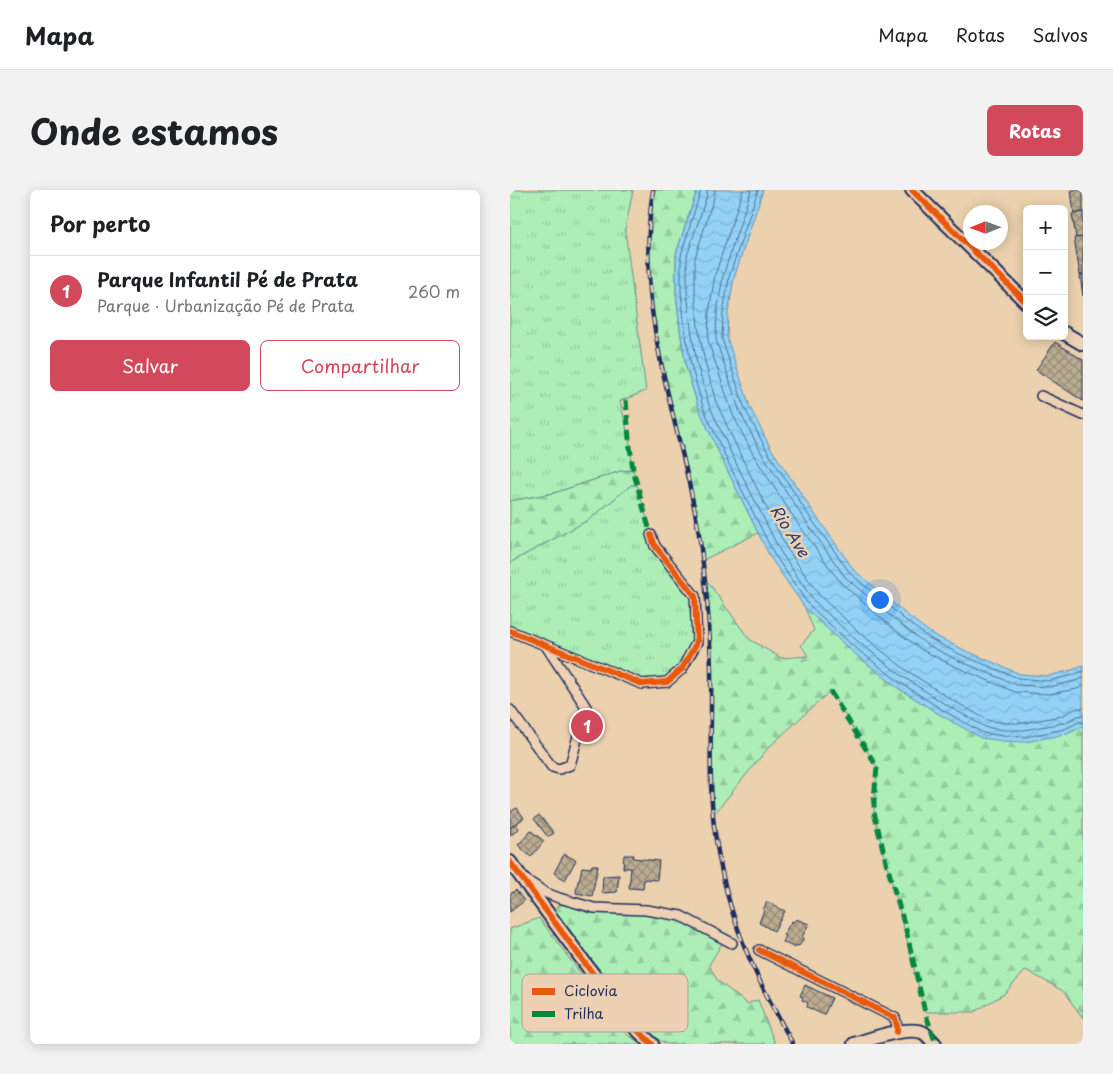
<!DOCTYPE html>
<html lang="pt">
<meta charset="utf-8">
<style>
body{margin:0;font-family:"Playpen Sans",sans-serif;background:#f2f2f2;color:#202124}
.controls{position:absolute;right:15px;top:15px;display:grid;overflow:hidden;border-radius:8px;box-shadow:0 2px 12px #0003}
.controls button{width:45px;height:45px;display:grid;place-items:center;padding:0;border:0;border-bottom:1px solid #e0e0e0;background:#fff;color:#202124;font:25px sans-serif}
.compass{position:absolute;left:453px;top:15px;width:45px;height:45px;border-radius:50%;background:#fff;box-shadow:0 2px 12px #0003;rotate:269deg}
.you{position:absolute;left:369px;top:409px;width:18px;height:18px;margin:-12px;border:4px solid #fff;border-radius:50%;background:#1a73e8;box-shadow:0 0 0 8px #1a73e833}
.badge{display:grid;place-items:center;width:32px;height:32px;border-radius:50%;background:#d1495b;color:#fff;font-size:16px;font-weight:700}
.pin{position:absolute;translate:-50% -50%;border:2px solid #fff;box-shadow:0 1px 5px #0006}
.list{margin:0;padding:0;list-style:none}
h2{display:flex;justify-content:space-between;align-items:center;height:65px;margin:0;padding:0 20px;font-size:21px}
h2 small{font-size:16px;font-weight:400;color:#757577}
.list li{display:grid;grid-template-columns:32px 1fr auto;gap:15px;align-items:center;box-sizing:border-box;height:70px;padding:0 20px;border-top:1px solid #e0e0e0}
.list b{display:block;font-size:19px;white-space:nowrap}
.list p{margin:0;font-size:16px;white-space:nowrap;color:#757577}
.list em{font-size:16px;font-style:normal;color:#757577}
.actions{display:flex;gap:10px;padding:15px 20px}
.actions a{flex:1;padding:11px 0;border:1px solid #d1495b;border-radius:8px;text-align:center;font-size:18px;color:#d1495b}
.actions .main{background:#d1495b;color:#fff}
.icon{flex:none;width:28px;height:28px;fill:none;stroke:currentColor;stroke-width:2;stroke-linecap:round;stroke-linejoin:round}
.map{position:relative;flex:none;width:573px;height:854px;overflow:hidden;border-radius:8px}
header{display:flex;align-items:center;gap:30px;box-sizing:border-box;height:70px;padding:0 25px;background:#fff;border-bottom:1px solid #e0e0e0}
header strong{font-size:24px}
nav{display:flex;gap:28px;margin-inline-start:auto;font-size:18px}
.intro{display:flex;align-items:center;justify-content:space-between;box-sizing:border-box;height:120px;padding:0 30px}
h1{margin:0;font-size:35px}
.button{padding:12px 22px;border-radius:8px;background:#d1495b;color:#fff;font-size:18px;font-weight:700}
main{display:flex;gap:30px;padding:0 30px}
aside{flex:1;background:#fff;border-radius:8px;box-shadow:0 2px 12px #0003}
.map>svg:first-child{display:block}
.grass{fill:url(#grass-tufts);stroke:#648e8a}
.forest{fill:url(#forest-firs);stroke:#648e8a}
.water{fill:url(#water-waves);stroke:#6391b8}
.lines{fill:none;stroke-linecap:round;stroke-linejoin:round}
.shore{stroke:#4b709a;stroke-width:1}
.building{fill:url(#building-cross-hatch);stroke:#1b2f5e}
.street-casing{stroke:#1b2f5e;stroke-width:12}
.secondary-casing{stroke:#1b2f5e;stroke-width:16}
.street{stroke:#eed1b5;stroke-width:9}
.secondary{stroke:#eed1b5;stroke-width:12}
.rail-casing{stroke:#1b2f5e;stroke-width:4.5}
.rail{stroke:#eed1b5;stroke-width:2.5;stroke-dasharray:8;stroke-linecap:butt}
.quiet{stroke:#00873e;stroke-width:5;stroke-dasharray:10 5;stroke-linecap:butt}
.cycleway-casing{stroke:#eed1b5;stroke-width:9}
.cycleway{stroke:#e8590c;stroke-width:6}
.labels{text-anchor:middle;stroke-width:5;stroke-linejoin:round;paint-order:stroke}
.water-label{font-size:16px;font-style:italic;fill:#273f6d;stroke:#eed1b5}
.key{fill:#eed1b5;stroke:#afa09b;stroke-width:1}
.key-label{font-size:14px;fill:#1b2f5e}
</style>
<header>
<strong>Mapa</strong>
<nav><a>Mapa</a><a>Rotas</a><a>Salvos</a></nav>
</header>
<div class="intro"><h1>Onde estamos</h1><a class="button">Rotas</a></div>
<main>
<aside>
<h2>Por perto<small></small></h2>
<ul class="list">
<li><span class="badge">1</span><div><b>Parque Infantil Pé de Prata</b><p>Parque · Urbanização Pé de Prata</p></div><em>260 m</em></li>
</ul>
<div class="actions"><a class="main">Salvar</a><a>Compartilhar</a></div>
</aside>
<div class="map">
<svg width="573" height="854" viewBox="0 0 573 854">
<defs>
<pattern id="grass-tufts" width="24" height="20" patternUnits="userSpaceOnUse" patternTransform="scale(1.25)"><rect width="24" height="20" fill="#aceeb6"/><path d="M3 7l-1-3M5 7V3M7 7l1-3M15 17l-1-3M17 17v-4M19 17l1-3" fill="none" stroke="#93cc9f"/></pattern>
<pattern id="forest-firs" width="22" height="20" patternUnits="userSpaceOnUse" patternTransform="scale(1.25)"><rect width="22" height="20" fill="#aceeb6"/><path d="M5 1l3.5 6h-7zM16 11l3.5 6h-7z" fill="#93cc9f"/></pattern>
<pattern id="water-waves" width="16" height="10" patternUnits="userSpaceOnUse" patternTransform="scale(1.25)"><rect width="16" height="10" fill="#93d2f4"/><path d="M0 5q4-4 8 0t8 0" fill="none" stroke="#7eb5d4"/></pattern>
<pattern id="building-cross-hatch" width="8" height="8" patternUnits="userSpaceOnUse" patternTransform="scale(1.25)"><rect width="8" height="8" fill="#bcad91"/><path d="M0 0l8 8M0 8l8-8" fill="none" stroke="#988d7a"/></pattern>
</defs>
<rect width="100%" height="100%" fill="#ecd1ae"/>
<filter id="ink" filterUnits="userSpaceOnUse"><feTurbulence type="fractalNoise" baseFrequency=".02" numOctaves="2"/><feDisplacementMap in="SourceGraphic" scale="10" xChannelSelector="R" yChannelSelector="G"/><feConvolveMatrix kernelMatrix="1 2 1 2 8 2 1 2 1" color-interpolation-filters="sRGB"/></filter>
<g filter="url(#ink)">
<!-- grass -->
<g class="grass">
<path d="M0,0H123L115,40L136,201L110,211L119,249L123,280L111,281L44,303L0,311Z"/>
<path d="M121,295H127L145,356L185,406L187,452L172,479L157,492L132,494L0,441V374L3,371L80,329Z"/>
</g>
<!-- forest -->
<g class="forest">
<path d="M143,0H187L166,64V102L170,140L176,177L189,219L248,343L193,370C188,339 183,308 176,277C166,231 152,186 145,140C137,93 137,47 143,0Z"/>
<path d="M123,280L127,295H121L80,329L3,371L0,374V311L44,303L111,281Z"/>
<path d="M195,388L239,449L271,468L298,466L291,455L304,440L295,418L385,496L429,524L557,544L573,536V828L553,801L516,780L494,804L464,822H415L387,710L373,662L364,622L367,577L320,501L258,558L204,624L200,537L201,455Z"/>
<path d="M56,713L78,723L136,720L175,732L212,753L199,775L207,790L237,814L248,810L265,854H157L145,848L124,826L45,721L48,716Z"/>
<path d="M29,728L116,844L132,854H0V739Z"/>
</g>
<!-- water -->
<path class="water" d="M187,0H253L224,88L218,123L217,148L240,217L260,257L302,320L344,380L397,425L422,444L452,459L510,484L538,486L562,480L573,476V536L557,544L515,552L493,551L471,548L429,524L385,496L339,459L295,418L260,367L213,272L189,219L176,177L170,140L166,102V64Z"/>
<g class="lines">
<!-- shore -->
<g class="shore">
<path d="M191,0L171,65V102L175,139L181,175L193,217L217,270L264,364L298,414L342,455L388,491L431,519L473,543L493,546L515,547L555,539L569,532H573"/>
<path d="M197,0V5L177,66V101L181,138L187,174L199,215L223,267L270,361L303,410L346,450L392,486L435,514L475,537L494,540H514L553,533L568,526L573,525"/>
<path d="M205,0L204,7L185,68V101L188,137L195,172L206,212L230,264L276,357L309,405L351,444L396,480L439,508L477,530L495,533H513L551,526L565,519L573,518"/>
<path d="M233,0L205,85L199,122L198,151L223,225L244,266L286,331L330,392L385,440L412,460L444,476L505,502L539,504L567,499L573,496"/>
<path d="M241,0L213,86L207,122L206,150L230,222L251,262L292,326L335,387L390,434L416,454L447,470L507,495L539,497L565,491L573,488"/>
<path d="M248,0L219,87L213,123L212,149L235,219L256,259L297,323L340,383L394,429L419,448L449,464L508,488L538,491L563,485L573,481"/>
</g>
</g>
<!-- building -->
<g class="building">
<path d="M561,0H573V22L564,24Z"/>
<path d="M573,22V47L566,48L562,24Z"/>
<path d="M573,47V85H570L564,48Z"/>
<path d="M570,85H573V106Z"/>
<path d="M545,152L573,170V211L526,180Z"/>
<path d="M7,618L14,628L0,638V622Z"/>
<path d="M29,625L44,643L38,647L24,629Z"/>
<path d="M6,633L9,639L1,645L0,638Z"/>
<path d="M21,641L34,651L21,667L8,655Z"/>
<path d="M54,664L66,670L55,690L44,683Z"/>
<path d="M114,665H124L123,668L149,671L147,690L134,689L133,699L119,698L121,678H113Z"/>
<path d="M82,675H88L82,706L66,703L68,691H69L72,677L81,678Z"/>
<path d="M109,685L107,702L92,703L93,686Z"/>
<path d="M6,700L14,711L0,722V704Z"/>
<path d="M257,712L275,721L264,741L249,733L254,720H253Z"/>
<path d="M286,729L299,734L292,747L294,748L289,756L287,755L285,758L273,752L276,746L273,745L282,731L284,732Z"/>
<path d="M295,795L322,808L314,825L297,817L298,813L292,810L293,807L290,806Z"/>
</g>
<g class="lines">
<!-- street casing -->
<g class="street-casing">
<g id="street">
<path d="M531,206L573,225"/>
<path d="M0,441L132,494L157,492L172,479L187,452L185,406L145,356L141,345"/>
<path d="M0,520L42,577L49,579L60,575L76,517L36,456"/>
<path d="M16,690L36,703L49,708L84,718L136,720L171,726L222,753"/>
<path d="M249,760L385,828L387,836V842"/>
</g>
</g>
<!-- secondary casing -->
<g class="secondary-casing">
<g id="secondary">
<path d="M402,0L517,113"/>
<path d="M554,143L573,154"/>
<path d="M0,672L117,830L142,854"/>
<path d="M344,854C360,849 399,835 414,843C418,846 422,851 425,854"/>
</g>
</g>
<!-- street -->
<use href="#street" class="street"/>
<!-- secondary -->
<use href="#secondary" class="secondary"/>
<!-- rail casing -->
<g class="rail-casing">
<path id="rail" d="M143,0C136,47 137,94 145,140C156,211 180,280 190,351C196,393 200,436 201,478C202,531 198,584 204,636C210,683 222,729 241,772C253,800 268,827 283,854"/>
</g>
<!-- rail -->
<use href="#rail" class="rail"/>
<!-- quiet -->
<g class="quiet">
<path d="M116,210L119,249L123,280L141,345"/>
<path d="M320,501L367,577L364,610V622L376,672L396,740L415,822L426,854"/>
</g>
<!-- cycleway casing -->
<g class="cycleway-casing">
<g id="cycleway">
<path d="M402,0L517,113"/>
<path d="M0,441L132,494L157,492L172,479L187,452L185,406L145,356L141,345"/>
<path d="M0,672L117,830L142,854"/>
<path d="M249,760L385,828L387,836V842"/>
</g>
</g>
<!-- cycleway -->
<use href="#cycleway" class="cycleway"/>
</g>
</g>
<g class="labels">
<!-- water labels -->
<g class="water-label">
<text transform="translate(280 341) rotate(58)" y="6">Rio Ave</text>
</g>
</g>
<!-- legend -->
<rect x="12" y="784" width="166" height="58" rx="8" class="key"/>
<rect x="22" y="798" width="23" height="7" fill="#e8590c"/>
<rect x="22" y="821" width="23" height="6" fill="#00873e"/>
<g class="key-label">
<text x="54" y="806">Ciclovia</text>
<text x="54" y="829">Trilha</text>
</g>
</svg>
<div class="controls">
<button>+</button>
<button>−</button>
<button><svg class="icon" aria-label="layers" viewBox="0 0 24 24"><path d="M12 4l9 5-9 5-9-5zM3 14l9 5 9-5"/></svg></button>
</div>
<svg class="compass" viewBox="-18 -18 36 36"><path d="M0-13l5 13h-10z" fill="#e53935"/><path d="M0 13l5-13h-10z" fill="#757577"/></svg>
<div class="you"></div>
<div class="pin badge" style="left:77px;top:536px">1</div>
</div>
</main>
